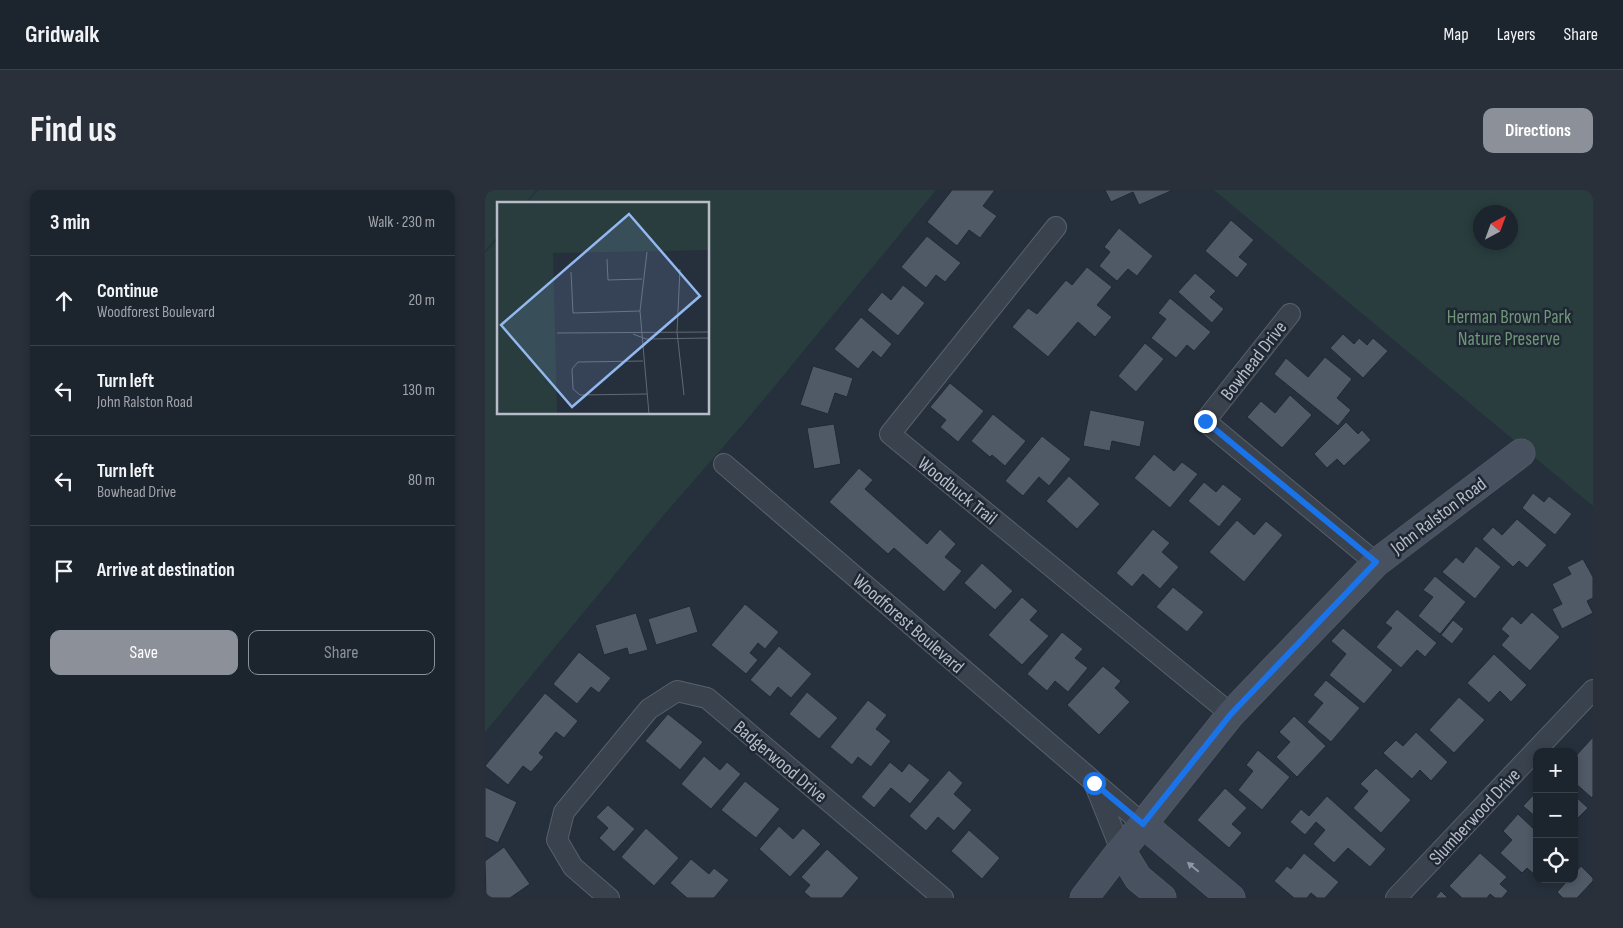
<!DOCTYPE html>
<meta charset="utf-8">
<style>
body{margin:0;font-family:"Sofia Sans Condensed",sans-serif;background:#293039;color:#f1f3f6}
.controls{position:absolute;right:15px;bottom:15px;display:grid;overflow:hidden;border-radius:10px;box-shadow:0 2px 8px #0003}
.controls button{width:45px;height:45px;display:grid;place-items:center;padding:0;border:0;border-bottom:1px solid #3a4149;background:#1c242d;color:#f1f3f6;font:25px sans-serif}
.compass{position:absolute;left:988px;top:15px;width:45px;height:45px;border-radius:50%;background:#1c242d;box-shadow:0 2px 8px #0003;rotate:41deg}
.stop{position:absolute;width:15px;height:15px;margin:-11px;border:4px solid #1a73e8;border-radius:50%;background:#fff}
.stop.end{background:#1a73e8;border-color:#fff;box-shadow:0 1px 5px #0008}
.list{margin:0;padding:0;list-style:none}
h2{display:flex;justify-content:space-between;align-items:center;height:65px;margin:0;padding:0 20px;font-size:21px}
h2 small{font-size:16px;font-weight:400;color:#a0a4aa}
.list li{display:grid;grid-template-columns:32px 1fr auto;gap:15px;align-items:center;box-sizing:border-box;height:90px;padding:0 20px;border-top:1px solid #3a4149}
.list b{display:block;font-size:19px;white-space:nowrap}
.list p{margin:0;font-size:16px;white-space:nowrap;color:#a0a4aa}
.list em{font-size:16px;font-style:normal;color:#a0a4aa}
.actions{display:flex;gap:10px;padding:15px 20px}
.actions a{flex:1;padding:11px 0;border:1px solid #8c9099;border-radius:10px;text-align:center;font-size:18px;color:#8c9099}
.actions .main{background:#8c9099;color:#fff}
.icon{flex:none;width:28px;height:28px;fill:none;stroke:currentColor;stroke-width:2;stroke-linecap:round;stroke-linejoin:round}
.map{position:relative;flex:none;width:1108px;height:708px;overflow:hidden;border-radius:10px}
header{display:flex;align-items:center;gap:30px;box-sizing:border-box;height:70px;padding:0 25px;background:#1c242d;border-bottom:1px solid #3a4149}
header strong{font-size:24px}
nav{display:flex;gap:28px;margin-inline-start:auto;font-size:18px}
.intro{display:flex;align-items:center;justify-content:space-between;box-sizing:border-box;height:120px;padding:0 30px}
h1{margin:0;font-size:35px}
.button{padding:12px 22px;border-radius:10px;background:#8c9099;color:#fff;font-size:18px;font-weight:700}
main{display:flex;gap:30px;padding:0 30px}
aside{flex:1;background:#1c242d;border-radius:10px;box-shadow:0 2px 8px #0003}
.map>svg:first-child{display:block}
.green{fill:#293d3e;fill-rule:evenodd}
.building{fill:#505a67;stroke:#212934}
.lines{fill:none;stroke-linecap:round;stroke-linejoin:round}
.street-casing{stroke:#58606b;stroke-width:22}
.secondary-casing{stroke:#58606b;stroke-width:29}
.street{stroke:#3a424d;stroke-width:20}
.secondary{stroke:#48515f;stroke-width:28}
.oneway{fill:#9097a3}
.route{stroke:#1a73e8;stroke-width:6}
.labels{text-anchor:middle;stroke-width:5;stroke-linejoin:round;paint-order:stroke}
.park-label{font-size:19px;fill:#6f9678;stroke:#1f2732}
.street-label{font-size:19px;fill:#b6bdc8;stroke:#1f2732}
.inset-road{fill:none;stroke:#606874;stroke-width:1}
.view{fill:#93b8ef;fill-opacity:0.15;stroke:#93b8ef;stroke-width:2.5}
.inset-edge{fill:none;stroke:#b6bdc8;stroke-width:2.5}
</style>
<header>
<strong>Gridwalk</strong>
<nav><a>Map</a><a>Layers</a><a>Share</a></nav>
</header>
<div class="intro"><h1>Find us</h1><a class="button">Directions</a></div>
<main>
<aside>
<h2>3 min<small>Walk · 230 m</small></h2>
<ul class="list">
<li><svg class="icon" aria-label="ahead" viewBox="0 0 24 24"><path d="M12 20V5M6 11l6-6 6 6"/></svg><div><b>Continue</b><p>Woodforest Boulevard</p></div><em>20 m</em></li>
<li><svg class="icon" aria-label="left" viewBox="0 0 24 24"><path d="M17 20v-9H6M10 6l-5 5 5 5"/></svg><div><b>Turn left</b><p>John Ralston Road</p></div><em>130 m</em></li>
<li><svg class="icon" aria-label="left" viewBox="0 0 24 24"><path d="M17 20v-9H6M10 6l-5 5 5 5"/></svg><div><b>Turn left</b><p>Bowhead Drive</p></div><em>80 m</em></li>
<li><svg class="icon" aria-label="arrive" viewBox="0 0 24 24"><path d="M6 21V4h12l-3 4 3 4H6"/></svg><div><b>Arrive at destination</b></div></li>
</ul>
<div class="actions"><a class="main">Save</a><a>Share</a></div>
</aside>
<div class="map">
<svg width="1108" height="708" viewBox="0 0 1108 708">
<rect width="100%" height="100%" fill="#26303c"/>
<!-- green -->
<g class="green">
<path d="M0,0H51L40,14H14V45L0,61Z"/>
<path d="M53,0H451L259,233L177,327L0,542V63L14,47V224H224V14H41Z"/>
<path d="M729,0H1108V316ZM996,22H1026V52H996Z"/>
</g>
<!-- building -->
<g class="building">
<path d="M467,0H510L498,16L512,26L495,48L484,40L472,56L442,32Z"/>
<path d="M620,0H688L654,15L648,2L626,12Z"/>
<path d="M746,30L769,50L754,67L763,74L752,88L720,61Z"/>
<path d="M634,38L668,66L652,86L643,79L632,91L614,76L625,62L619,57Z"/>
<path d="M442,46L476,73L460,92L451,85L441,98L416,77Z"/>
<path d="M602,77L627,97L612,115L627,127L610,147L593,132L563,167L527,137L543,118L552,124L581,90L587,95Z"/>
<path d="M710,83L731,101L725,107L739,119L727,133L693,102Z"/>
<path d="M418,95L440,113L413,146L382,120L397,102L406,110Z"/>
<path d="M685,108L726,142L709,161L702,155L691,168L666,148L681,129L673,123Z"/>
<path d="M376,127L407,154L396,168L388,161L373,179L349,159Z"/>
<path d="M858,144L869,154L874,148L882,155L888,148L903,161L878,188L845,158Z"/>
<path d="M660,153L679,169L651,202L633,186Z"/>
<path d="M840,167L867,189L852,208L866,220L853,236L789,184L801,168L823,187Z"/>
<path d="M328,176L368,188L362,207L350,203L343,224L315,215Z"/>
<path d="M465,193L499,221L473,252L455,237L461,230L445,217Z"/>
<path d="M805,205L827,225L797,258L762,227L776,211L790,223Z"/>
<path d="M605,220L660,231L655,257L627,251L625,261L598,256Z"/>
<path d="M508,224L541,251L520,276L507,265L505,267L486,251Z"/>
<path d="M861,232L873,244L877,240L886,250L859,276L852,269L842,278L829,264Z"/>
<path d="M349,234L356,274L329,279L322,238Z"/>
<path d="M557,246L586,269L564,296L554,287L538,306L520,291Z"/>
<path d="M669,264L689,281L697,272L713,284L685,318L649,288Z"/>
<path d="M374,278L388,290L380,299L442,354L455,339L471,354L460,367L477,381L459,402L409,358L403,364L344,312Z"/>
<path d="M584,286L615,314L592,339L561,311Z"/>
<path d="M719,292L731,302L738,294L757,309L734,337L703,311Z"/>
<path d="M1048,303L1059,312L1064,306L1087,324L1070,345L1037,318Z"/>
<path d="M1032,329L1062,355L1042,378L1034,371L1028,377L997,349L1008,337L1017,345Z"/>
<path d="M752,330L769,345L781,331L798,345L759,392L724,362Z"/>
<path d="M668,339L685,353L677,362L694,377L675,399L658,384L647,397L631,383Z"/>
<path d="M991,356L1016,377L990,409L957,382L971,367L978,373Z"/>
<path d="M1098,369L1108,387V408L1102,411L1108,423L1077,439L1067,419L1077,414L1067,394L1086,384L1082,377Z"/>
<path d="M497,373L528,401L510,420L479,393Z"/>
<path d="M950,386L981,412L955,444L933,426L948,407L938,400Z"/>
<path d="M688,397L719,422L702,442L671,417Z"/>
<path d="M537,407L553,421L545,430L564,446L537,475L503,445Z"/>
<path d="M260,414L294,442L280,459L273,453L265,463L273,470L261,484L226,455Z"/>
<path d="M205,416L213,442L171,455L163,429Z"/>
<path d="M912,419L952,453L940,467L932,460L916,478L891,457L907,438L900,433Z"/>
<path d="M1047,422L1075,447L1045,481L1016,455L1024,446L1016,439L1027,426L1036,434Z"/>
<path d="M151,423L163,460L144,465L142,458L119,465L110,435Z"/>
<path d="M968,430L979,439L967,454L956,445Z"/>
<path d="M858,438L908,480L879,514L844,485L861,464L846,451Z"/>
<path d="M577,442L598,459L590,468L603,478L583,502L570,491L562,501L542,484Z"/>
<path d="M294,456L327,484L306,508L293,497L285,507L265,490Z"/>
<path d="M94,462L126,488L114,503L106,497L92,514L68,494Z"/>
<path d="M1009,464L1042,495L1026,512L1015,501L1004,513L982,493Z"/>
<path d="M618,476L636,491L630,498L645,512L614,545L582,515Z"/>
<path d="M841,490L875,518L846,552L822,532L838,513L828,505Z"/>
<path d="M322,502L353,528L334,549L304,524Z"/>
<path d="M60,503L93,531L79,548L71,542L54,563L59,567L46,582L38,576L23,595L0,576Z"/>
<path d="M974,507L1000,530L969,563L944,540Z"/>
<path d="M383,510L402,525L391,539L406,551L386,577L373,567L367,575L345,557Z"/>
<path d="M183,524L218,552L195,580L160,551Z"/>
<path d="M809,526L841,556L812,587L791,567L805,552L794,542Z"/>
<path d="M931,542L963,572L946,591L935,580L927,589L898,563L911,550L918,556Z"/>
<path d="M1108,547V606L1107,608L1089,592V568Z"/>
<path d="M773,560L805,587L777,620L753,600L768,581L761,575Z"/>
<path d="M219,566L235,580L242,572L256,584L226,619L196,594Z"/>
<path d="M405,572L417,582L424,573L445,590L425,614L406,598L389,618L376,607Z"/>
<path d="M891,578L926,610L896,643L868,618L883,601L875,594Z"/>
<path d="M464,580L478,593L469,604L487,620L469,641L453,627L441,641L424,626Z"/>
<path d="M260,591L295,619L271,648L236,620Z"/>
<path d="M0,597L32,612L13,653L0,647Z"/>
<path d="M740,598L762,618L747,634L757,643L744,658L712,630Z"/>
<path d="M1052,601V628L1038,616Z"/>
<path d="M1089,605L1103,618L1089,632Z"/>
<path d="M842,606L901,659L885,677L863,658L849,673L828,654L840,640L831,632L820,645L805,632L816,619L824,626Z"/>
<path d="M123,615L150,639L129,662L114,648L123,638L111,627Z"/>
<path d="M1033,624L1052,642L1051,686L1042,678L1037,683L1015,663L1027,650L1018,641Z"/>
<path d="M294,636L308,649L318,638L336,654L305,687L274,659Z"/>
<path d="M161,638L194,668L169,696L136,667Z"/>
<path d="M484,640L515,668L497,689L466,661Z"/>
<path d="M19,657L45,694L25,708H1L0,671Z"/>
<path d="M342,659L374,688L357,708H326L319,702L325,695L316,687Z"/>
<path d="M819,663L854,692L840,708H832L826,703L822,708H809L789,691L802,676L806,679Z"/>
<path d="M995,663L1022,687L1015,694L1023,701L1017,708H1010L1005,704L1002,708H977L964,696Z"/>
<path d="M206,669L224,684L229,678L244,690L229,708H202L185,693Z"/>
<path d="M1096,676L1108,688V691L1092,708H1078L1072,702L1084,689H1089V684Z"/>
<path d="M956,701L963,708H950Z"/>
</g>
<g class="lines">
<!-- street casing -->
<g class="street-casing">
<g id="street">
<path d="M571,37L405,244L746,524"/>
<path d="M805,124L720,231L891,373"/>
<path d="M239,274L658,634"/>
<path d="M610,595L636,660"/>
<path d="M124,708L88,677L72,650L79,622L164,519L192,501L222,508L458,708"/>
<path d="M911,708L1108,500"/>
</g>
</g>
<!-- secondary casing -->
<g class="secondary-casing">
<g id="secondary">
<path d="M658,634L746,708"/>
<path d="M636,660L653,688L677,708"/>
<path d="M599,708L636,660L658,634L746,524L891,373L1036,263"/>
</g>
</g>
<!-- street -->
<use href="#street" class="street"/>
<!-- secondary -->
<use href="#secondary" class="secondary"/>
</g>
<!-- one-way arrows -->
<defs><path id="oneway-solid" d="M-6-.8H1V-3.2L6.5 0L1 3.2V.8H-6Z" transform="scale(1.25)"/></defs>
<use class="oneway" href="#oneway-solid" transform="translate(708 677) rotate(-140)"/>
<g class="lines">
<!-- route -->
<path class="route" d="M609,593L658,634L746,524L891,372L720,231"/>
</g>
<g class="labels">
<!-- park labels -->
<g class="park-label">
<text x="1024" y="133">Herman Brown Park<tspan x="1024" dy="22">Nature Preserve</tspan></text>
</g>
<!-- street labels -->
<g class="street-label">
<text transform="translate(768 170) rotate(-52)" y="7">Bowhead Drive</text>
<text transform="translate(473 300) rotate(39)" y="7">Woodbuck Trail</text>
<text transform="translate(953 325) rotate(-37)" y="7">John Ralston Road</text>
<text transform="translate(424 433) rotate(41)" y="7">Woodforest Boulevard</text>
<text transform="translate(296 571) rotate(40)" y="7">Badgerwood Drive</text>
<text transform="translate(989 626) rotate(-47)" y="7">Slumberwood Drive</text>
</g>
</g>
<!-- overview -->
<g transform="translate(12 12)">
<rect width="212" height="212" fill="#26303c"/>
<path d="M0,0H212V48L56,51L60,212H0Z" fill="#293d3e"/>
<path class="inset-road" d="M150,50L143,109L152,212M110,57L111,78L145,77M183,67L180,130L187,193M74,70L76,111L143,109M60,131L213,130M136,132L149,137L213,136M146,159L81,160L75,167L76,187L83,193L150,192"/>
<path class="view" d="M132,12L203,94L75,205L4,123Z"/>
<rect width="212" height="212" class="inset-edge"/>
</g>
</svg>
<div class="controls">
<button>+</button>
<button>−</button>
<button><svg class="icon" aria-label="locate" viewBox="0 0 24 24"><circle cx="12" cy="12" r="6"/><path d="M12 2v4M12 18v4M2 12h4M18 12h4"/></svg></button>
</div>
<svg class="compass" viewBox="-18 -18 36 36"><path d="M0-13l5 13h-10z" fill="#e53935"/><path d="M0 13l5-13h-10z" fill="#a0a4aa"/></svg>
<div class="stop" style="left:609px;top:593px"></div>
<div class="stop end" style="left:720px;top:231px"></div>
</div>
</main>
